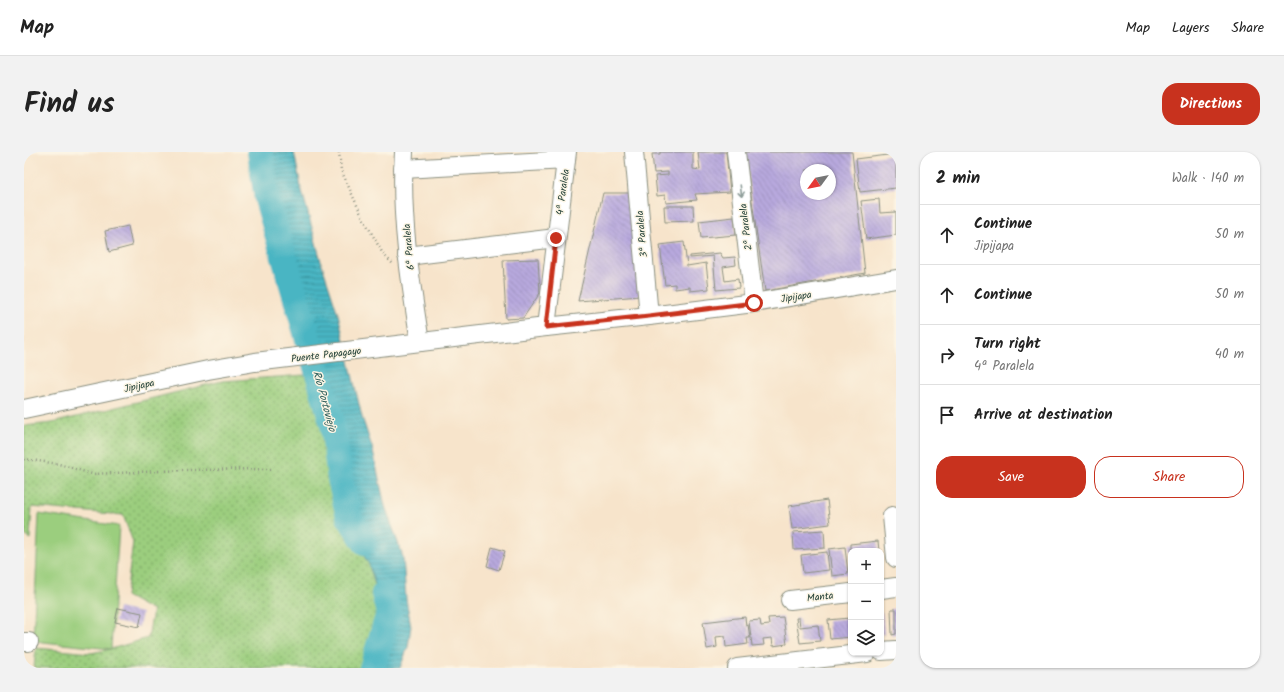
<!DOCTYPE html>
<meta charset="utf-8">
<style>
body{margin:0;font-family:Kalam,sans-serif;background:#f2f2f2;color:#222}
.controls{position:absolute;right:12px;bottom:12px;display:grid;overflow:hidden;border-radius:8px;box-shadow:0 1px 3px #0004}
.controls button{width:36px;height:36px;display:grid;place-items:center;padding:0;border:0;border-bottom:1px solid #e0e0e0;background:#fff;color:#222;font:20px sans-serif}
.compass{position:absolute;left:776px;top:12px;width:36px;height:36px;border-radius:50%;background:#fff;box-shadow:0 1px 3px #0004;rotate:237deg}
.stop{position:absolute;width:12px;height:12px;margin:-9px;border:3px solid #c8321e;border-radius:50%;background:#fff}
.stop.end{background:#c8321e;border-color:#fff;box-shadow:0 1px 4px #0008}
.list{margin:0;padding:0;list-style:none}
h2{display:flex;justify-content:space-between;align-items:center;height:52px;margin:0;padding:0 16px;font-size:17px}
h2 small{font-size:13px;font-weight:400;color:#767676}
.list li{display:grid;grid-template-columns:26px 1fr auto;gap:12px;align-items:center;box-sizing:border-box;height:60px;padding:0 16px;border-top:1px solid #e0e0e0}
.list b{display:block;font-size:15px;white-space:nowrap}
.list p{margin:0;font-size:13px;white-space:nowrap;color:#767676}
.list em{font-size:13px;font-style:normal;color:#767676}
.actions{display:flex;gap:8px;padding:12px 16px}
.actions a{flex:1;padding:9px 0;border:1px solid #c8321e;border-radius:16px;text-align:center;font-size:14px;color:#c8321e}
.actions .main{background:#c8321e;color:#fff}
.icon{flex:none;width:22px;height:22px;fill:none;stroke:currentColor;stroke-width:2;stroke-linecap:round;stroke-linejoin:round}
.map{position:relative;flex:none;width:872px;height:516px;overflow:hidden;border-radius:16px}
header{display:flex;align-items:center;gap:24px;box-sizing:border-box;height:56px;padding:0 20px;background:#fff;border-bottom:1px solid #e0e0e0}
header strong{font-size:19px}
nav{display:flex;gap:22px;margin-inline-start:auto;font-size:14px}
.intro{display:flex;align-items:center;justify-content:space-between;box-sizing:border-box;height:96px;padding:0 24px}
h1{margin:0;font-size:28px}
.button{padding:10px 18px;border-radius:16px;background:#c8321e;color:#fff;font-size:14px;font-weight:700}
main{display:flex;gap:24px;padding:0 24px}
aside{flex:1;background:#fff;border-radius:16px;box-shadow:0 1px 3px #0004}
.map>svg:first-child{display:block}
.grass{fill:url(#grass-dots);stroke:#5d8659}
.green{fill:#9bce7e;stroke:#5d8659}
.water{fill:url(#water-rules);stroke:#34797c}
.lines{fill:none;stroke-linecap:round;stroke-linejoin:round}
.river{stroke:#48b5c3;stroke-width:26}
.building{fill:url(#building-back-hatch);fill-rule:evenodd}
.minor-casing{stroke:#8b9080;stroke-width:20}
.path{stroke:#8b9080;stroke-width:2.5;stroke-dasharray:1 3;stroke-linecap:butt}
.minor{stroke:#fff;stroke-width:18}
.oneway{stroke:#8f9e9a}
.route{stroke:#c8321e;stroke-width:5}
.labels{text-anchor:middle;stroke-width:3;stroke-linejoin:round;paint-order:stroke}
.street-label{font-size:10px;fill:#1f3d34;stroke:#fcf5e5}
.water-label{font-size:11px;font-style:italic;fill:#295b58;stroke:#fcf5e5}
</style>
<header>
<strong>Map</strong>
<nav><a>Map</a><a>Layers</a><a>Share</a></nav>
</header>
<div class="intro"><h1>Find us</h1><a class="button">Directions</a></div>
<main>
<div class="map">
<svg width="872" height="516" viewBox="0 0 872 516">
<defs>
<pattern id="grass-dots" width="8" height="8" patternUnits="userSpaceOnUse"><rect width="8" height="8" fill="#9bce7e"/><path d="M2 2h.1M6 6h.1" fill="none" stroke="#7ea868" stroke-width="1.8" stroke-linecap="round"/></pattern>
<pattern id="water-rules" width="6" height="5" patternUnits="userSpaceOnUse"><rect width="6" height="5" fill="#48b5c3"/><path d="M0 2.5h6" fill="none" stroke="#3b949f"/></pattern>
<pattern id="building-back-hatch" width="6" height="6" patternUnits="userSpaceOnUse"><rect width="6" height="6" fill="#b8a9de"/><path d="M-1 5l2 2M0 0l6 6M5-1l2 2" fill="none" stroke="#958bb5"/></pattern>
</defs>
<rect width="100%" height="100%" fill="#fcf5e5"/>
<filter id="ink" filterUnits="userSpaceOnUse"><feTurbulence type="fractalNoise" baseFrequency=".025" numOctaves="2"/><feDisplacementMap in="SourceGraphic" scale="8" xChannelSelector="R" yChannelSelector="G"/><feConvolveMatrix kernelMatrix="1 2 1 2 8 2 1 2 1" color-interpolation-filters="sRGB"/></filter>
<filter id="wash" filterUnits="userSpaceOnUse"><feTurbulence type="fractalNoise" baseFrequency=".012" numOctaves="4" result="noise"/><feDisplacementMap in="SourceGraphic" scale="16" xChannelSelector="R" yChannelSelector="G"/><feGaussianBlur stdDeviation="0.9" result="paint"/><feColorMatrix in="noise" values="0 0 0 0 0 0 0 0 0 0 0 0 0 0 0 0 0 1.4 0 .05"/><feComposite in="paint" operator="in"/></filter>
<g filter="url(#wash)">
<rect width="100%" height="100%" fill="#f7e4cb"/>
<!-- grass -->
<path class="grass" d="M294,222L330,359L354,428L355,499L339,516H10L12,496L67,501L87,497L124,486L129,459L102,444L109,390L99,363L8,355L6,387L0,382V274L28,271L198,229Z"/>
<!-- green -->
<path class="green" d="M15,362L95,374L87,497L9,489Z"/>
<!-- water -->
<path class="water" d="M243,0H270L277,35L298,113L314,162L338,265L348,295L361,354L379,405L382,447L387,474L384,495L376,516H357L362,490L359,458L345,413L322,371L328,335L315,286L304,231L278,142L264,101L254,61Z"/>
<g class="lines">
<!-- river -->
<g class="river">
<path d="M236,0L243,47L309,273L316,327L325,365L341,390"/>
<path d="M348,516L365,461L360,442"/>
</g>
</g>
<g id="blocks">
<!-- building -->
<g class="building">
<path d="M636,0H669V17L676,18L674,0H702L706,40L671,42L673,48L642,51L641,43L633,44L631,24L644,23V20L630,21L628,2H636Z"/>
<path d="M721,0H828L841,121L741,139ZM782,18H806V42H782Z"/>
<path d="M872,2V36L836,40L832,7Z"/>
<path d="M579,41H608L616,144L554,149Z"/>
<path d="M855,47L856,61L872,60V83L842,87L837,49Z"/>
<path d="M640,54H669L670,69L641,70Z"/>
<path d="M710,65L712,83L677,86L675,69Z"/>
<path d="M104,74L108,94L85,100L81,79Z"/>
<path d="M660,90L663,114L682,111L685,137L666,139V135L651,137V132L641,133L636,93Z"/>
<path d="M696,101L699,106L711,105L712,113L699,115L701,129L714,127L715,136L692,138L689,104L666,106V104Z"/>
<path d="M514,107L516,141L499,166L482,167L479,108Z"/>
<path d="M803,348L806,372L768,377L765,354Z"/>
<path d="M800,378L801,396L770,398L769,380Z"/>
<path d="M854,389L855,399H826V392Z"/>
<path d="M468,395L481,399L475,418L463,414Z"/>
<path d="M821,395L824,422L808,424L805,397Z"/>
<path d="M803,400L805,418L779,421L777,403Z"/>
<path d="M94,456L118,461L115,475L91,470Z"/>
<path d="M867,457H872V482L868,483Z"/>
<path d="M858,460L860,482H857V461Z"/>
<path d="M721,465L722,474L724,473L726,486H723L724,492L702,495L701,484L692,485L693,495L683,497L679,470Z"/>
<path d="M759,465L763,492L749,494L748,486L739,487L740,493L728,494L725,469L736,468L737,474L745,473L744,466Z"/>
<path d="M772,466H775L776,475L794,473L796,489L776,491Z"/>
<path d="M826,466L827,485L806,487L804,468Z"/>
</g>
</g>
</g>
<g filter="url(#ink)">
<use href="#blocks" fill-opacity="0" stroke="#8b9080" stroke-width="1"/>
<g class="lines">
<!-- minor casing -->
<g class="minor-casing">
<g id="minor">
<path d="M380,0C376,64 386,127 396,190"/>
<path d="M610,0L625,164"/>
<path d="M712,0L730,151"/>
<path d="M379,17L542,8"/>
<path d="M383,104L532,86"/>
<path d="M522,175L543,0"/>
<path d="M0,257L184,218L231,210L522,175L625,164L730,151L872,127"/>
<path d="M868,364L872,406"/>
<path d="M857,437L872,435"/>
<path d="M766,448L827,441"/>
<path d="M0,490H5"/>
<path d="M857,499L872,498"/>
<path d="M713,516L843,501"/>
</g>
</g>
<!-- path -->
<g class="path">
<path d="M315,0L317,18L337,62L359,102L369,112"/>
<path d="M0,307L35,312L68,322L161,318L247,317"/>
</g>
<!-- minor -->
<use href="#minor" class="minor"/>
</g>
<!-- one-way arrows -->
<defs><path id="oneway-shaft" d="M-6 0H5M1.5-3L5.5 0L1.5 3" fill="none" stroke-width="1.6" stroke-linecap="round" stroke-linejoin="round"/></defs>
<use class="oneway" href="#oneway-shaft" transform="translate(717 39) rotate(83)"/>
</g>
<g class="lines" filter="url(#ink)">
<!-- route -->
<path class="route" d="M532,86L522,175L625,164L730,151"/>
</g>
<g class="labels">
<!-- street labels -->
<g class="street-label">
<text transform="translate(538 40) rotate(-82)" y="4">4ª Paralela</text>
<text transform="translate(721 75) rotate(-97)" y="4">2ª Paralela</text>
<text transform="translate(617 82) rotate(-95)" y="4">3ª Paralela</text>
<text transform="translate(384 95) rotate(-95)" y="4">6ª Paralela</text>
<text transform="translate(772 144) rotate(-9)" y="4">Jipijapa</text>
<text transform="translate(302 202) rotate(-7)" y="4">Puente Papagayo</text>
<text transform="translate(115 233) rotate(-12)" y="4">Jipijapa</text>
<text transform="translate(796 444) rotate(-7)" y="4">Manta</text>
</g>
<!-- water labels -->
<g class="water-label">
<text transform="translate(301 249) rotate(75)" y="4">Río Portoviejo</text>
</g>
</g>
</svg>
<div class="controls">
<button>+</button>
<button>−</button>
<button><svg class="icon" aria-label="layers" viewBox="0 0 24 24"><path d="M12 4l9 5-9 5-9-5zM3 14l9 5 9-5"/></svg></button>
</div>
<svg class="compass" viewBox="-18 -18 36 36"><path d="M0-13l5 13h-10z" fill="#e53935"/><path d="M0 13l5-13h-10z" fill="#767676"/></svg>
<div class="stop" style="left:730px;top:151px"></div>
<div class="stop end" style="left:532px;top:86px"></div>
</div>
<aside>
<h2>2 min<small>Walk · 140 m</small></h2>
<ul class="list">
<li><svg class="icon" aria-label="ahead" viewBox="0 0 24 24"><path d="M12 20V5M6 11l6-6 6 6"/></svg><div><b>Continue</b><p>Jipijapa</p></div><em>50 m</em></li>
<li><svg class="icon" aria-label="ahead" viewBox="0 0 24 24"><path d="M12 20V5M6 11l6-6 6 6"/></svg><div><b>Continue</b></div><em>50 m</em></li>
<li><svg class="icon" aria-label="right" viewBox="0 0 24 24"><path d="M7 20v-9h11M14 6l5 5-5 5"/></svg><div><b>Turn right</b><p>4ª Paralela</p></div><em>40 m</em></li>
<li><svg class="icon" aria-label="arrive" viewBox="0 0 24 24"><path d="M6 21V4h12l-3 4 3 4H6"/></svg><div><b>Arrive at destination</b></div></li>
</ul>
<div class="actions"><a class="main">Save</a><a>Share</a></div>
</aside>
</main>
